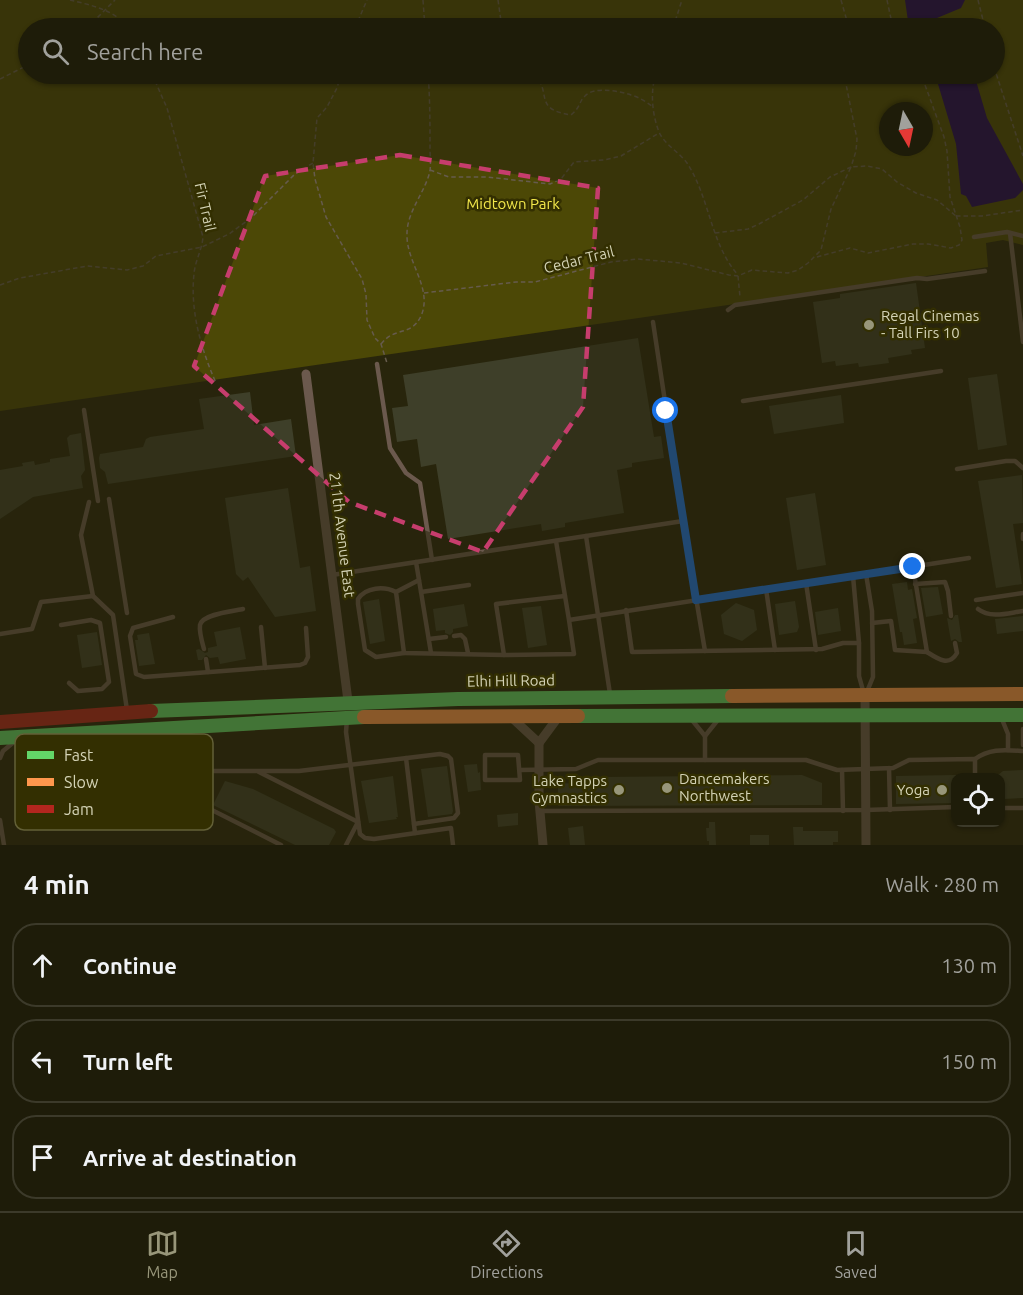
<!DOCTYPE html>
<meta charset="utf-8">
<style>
body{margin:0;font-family:Ubuntu,sans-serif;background:#2b2917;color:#f1f3f6}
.controls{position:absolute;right:18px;bottom:18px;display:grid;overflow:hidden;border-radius:12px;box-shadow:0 2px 4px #0004}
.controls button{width:54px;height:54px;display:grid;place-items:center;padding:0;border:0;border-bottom:2px solid #3c3a2a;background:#1e1c09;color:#f1f3f6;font:30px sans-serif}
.compass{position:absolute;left:879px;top:102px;width:54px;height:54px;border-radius:50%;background:#1e1c09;box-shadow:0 2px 4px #0004;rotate:171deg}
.stop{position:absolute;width:18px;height:18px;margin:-14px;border:4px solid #1a73e8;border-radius:50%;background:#fff}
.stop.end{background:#1a73e8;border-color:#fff;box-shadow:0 2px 6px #0008}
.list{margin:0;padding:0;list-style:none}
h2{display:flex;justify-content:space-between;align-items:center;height:78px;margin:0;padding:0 24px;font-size:26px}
h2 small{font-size:20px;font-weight:400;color:#a1a19c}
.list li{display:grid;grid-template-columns:39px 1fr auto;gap:18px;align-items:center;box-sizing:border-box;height:84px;margin:0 12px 12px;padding:0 12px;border:2px solid #3c3a2a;border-radius:24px}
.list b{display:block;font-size:22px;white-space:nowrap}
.list em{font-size:20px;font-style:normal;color:#a1a19c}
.icon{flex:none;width:33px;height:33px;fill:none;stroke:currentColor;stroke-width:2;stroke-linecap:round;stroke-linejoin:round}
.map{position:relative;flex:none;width:1023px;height:845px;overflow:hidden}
.search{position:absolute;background:#1e1c09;box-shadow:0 2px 4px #0004;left:18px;right:18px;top:18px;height:66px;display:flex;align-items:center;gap:15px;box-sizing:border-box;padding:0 21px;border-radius:33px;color:#a1a19c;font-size:22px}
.sheet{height:366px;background:#1e1c09}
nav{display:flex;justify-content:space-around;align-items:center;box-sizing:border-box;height:84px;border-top:2px solid #3c3a2a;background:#1e1c09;font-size:16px;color:#a1a19c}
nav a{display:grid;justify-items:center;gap:3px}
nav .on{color:#98967a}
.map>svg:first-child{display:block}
.green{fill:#4c4806;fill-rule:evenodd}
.water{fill:#200355}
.building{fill:#3e3f29}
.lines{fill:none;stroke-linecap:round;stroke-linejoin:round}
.path{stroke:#665b4d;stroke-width:1.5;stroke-dasharray:4.5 3;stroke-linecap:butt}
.lane{stroke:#6b594d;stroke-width:4.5}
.street{stroke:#6b594d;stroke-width:9}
.fast{stroke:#63d668;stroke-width:14}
.slow{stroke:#ff974d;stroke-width:14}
.jam{stroke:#b3261e;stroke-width:14}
.route{stroke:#1a73e8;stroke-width:8}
.marked{fill:none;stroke:#c63d6d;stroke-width:4.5;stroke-dasharray:12 8;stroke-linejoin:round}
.poi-dot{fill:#98967a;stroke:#332f01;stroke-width:2}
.labels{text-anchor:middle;stroke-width:5;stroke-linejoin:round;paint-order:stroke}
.park-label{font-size:15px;fill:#f3e84b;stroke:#332f01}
.street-label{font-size:15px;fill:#d4d3b6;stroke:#332f01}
.poi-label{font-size:15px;fill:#d4d3b6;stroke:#332f01;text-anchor:start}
.key{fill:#332f01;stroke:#636037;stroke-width:1.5}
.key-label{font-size:16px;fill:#d4d3b6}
</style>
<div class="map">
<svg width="1023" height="845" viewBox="0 0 1023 845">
<rect width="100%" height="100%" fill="#28250c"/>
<!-- green -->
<path class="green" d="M0,0H1023V245L1003,240L986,243L988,267L0,411ZM28,28H994V74H28ZM888,111H924V147H888Z"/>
<!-- water -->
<g class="water">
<path d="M905,0H965L961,8L937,18L933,28H909Z"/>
<path d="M935,74H974L987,118L1023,184V190L1015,198L972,207L966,196L961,194L956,144Z"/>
</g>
<!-- building -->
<g class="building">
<path d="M916,283L925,348L911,350L912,354L888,358L889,363L859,367L858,363L836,366L835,361L822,363L813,302L840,298V294Z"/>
<path d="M638,338L654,437L661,436L664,458L632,463V467L617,470L624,513L565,523V527L542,531L541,524L448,539L436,464L421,467L417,439L397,442L392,408L408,406L403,375Z"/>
<path d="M997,374L1007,445L978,450L968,378Z"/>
<path d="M250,392L254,425L291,419L296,456L108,484L105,472L100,468L99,458L100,454L143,447L146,439L150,437L204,429L199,399Z"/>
<path d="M841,395L844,423L774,434L769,406Z"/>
<path d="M81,433L85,470L81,476L83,488L33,497L0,519V470L23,466L22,463L34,461L35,465L50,462V459L70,456L67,438L70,435Z"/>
<path d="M1022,475L1023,523L1013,524L1022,584L996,588L978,481Z"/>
<path d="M288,488L300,568L310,566L316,611L275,617L248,577L243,581L236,574L225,498Z"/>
<path d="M815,493L826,565L797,570L786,498Z"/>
<path d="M907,582L908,590L912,589L917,618L913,619L917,643L904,645L902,632H900L892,584Z"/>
<path d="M938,587L943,614L926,617L921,588Z"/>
<path d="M379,599L385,641L370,644L363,602Z"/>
<path d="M795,601L799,627L797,632L779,635L775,604Z"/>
<path d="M736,603L754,610L757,630L742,641L724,634L721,615Z"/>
<path d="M464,604L468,626L453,629V632L450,635L445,633V630L436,631L433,609Z"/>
<path d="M541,606L547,645L528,648L522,608Z"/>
<path d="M838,608L841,631L818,635L815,612Z"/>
<path d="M955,615H958L962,642H959L955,639L951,641L947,618L952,620Z"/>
<path d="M1023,616V631L997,634L995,619Z"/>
<path d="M240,627L246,659L220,664L218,657L210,658L206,655L202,660H198L196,650L199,649L205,653L208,652V648L217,646L214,632Z"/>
<path d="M97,632L102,665L82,668L77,635Z"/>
<path d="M149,633L155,664L139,666L135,640H138L137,635Z"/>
<path d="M477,764L478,773L480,772L481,790L468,792L464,765Z"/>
<path d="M447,766L453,811L452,814L428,817L421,769Z"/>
<path d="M1023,770V798L1004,799V794H1000V777L998,775L1003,771Z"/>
<path d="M802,775L822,783V805L558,806V783L585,784L605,777Z"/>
<path d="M956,775V803L896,804V776Z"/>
<path d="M393,776L398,817H396L397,819L369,823L361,781Z"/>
<path d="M225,781L253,789L334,829L336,832L329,845H295L213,805Z"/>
<path d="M518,813V825L498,827L497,815Z"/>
<path d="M709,822H715L716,845H709V841H707L706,828H709Z"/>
<path d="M583,826L585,845H570L568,828Z"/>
<path d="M793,827H803V831H838V842H833V845H794Z"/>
<rect x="750" y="835" width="19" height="10"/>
</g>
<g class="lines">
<!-- path -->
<g class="path">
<path d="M70,0C90,5 116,10 128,28"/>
<path d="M423,0L425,28"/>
<path d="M498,0L502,28"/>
<path d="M841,0L849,28"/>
<path d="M887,0L893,28"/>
<path d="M978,0L985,28"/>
<path d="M87,28L115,0"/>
<path d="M355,28L367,0"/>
<path d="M673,28L682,0"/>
<path d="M994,67L1023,156"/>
<path d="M152,74L167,108L203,237C202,250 195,261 194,274C190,311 201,349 216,383"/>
<path d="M341,74L337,88L327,107L317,118L313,163L315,179L326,217L362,279L366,294L367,320L375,338L381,344L387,363"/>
<path d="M535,74C552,94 533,109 571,115C581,107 579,101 585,96C594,86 620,91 631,95C639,97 646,102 652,106"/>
<path d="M656,74C650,91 652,114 659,132C665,145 679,152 687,163C710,198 710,243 738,275"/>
<path d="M0,79L28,65"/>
<path d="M430,170L449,177H487L550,184L561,179L574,162L604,160L621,156L659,133"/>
<path d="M956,216H982L1023,210"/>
<path d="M715,233L748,229L759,224L803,200L830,177L851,167L856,151L857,139L844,74"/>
<path d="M817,257L850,248L868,253L913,244H928L951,248L959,245L962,240L960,227L950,197L947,151L944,137L921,74"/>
<path d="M738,276L740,297"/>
<path d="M0,285L20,278L87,266L127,270L143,266L156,256L202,247L229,234L251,218L295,174L313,163"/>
<path d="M424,293L516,282H535L611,262L638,259L681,263L729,275L738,276L752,270L788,273L798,270L808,263L821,250L831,209L851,167L867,166L882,169L897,182L916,193L937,200L956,216"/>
<path d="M381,344C395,326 411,337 421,316C433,289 407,263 407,236C406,212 425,193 430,171C431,164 430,155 430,148C430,123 430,98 428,74"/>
</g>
<!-- lane -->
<g class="lane">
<path d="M1010,233L1023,342"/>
<path d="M974,237L1007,232L1023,236"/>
<path d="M728,310L735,305L917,278L927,279L985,271"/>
<path d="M377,364L390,448L406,473L420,483L432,560"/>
<path d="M743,401L941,371"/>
<path d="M84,410L98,501"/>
<path d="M957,469L1006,461H1015L1023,468"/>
<path d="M109,499L127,613"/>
<path d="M89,502L81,535L93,596L113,615L127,710"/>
<path d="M683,521L705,651"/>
<path d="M1023,534V539"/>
<path d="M586,536L610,694"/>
<path d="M556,541L565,596"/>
<path d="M416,562L421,592L469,585"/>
<path d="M866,574L872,611L873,677L866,694"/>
<path d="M332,575L683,521L653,322"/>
<path d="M853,576L859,643V676L864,694"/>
<path d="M419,580L396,592L404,653L504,655"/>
<path d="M806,583L816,650"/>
<path d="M915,584L945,582L948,591L951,616"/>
<path d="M766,589L775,650"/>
<path d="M396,592C384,586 366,587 358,599V604L365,650L376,657L404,653"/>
<path d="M421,592L431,653"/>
<path d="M976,600L1023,593"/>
<path d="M978,609C991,619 1008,613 1023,611"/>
<path d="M626,610L632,652L822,649L843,643H859"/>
<path d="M173,617L133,628L130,636L136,674L144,677L300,665L305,663L308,657L306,628"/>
<path d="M569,620L574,654L504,655L496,604L565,596L569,620L969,558"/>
<path d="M872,623L891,621L895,650L927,652L913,567"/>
<path d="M61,625L91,620L100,623L109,682L102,689L78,691L69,683"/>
<path d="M261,627L265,668"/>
<path d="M0,634L32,629L41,602L93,596"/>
<path d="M454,636L461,635L465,639L468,653"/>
<path d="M429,639L446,637"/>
<path d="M204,649C202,642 199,632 200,625C202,614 234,611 243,609"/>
<path d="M927,652C938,659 949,667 957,653L955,643"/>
<path d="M206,659L208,672"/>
<path d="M1001,717L1008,734V750"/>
<path d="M347,719L346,732L360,834L365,838L374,839L451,828L453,845"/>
<path d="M692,720L705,736L717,721"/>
<path d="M1023,729V745"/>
<path d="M485,755H518L520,780H485Z"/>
<path d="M0,758L3,751L14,742"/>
<path d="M406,758L415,833"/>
<path d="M975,759C990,748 1005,750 1023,751"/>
<path d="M705,760V736"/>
<path d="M889,768L890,810"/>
<path d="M520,770L576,769L598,760H806L837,770L893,768L909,760L975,759V778"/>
<path d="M842,770L843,811"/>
<path d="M259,772L358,822L346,845"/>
<path d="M1000,808H1023"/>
<path d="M539,811L866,810L956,807"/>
<path d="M0,820L4,845"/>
<path d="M281,845L196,802L195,791L206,771H299L440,754L448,756L451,759L458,813L454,818L414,824"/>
</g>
<!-- street -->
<g class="street">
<path d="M306,374L348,701"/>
<path d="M865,696L866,845"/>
<path d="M511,717L539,743L559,716"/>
<path d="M539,743V801L543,845"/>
</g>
<!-- fast -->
<g class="fast">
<path d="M151,711L458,699L732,696"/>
<path d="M578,716L1023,715"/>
<path d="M0,738L364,717"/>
</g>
<!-- slow -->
<g class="slow">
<path d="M732,696L1023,694"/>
<path d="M364,717L578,716"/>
</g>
<!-- jam -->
<path class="jam" d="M0,722L151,711"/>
</g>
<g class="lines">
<!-- route -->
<path class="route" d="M666,411L696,600L913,567"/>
</g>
<!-- marked area -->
<path d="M0 0H1023V845H0ZM400,155L598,188L583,407L483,552L349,502L194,366L265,176Z" fill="#28250c" fill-opacity=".55" fill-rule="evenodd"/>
<path class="marked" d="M400,155L598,188L583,407L483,552L349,502L194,366L265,176Z"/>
<!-- markers -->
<g class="poi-dot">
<circle cx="869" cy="325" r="6"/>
<circle cx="667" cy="788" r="6"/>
<circle cx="619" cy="790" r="6"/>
<circle cx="942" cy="790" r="6"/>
</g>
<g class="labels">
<!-- park labels -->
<g class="park-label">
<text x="513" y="209">Midtown Park</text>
</g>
<!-- street labels -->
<g class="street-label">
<text transform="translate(205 207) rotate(77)" y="5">Fir Trail</text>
<text transform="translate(579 260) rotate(-14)" y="5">Cedar Trail</text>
<text transform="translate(342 535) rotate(83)" y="5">211th Avenue East</text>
<text transform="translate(511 681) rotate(-1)" y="5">Elhi Hill Road</text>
</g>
<!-- poi labels -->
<g class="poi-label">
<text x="881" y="321">Regal Cinemas<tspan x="881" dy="17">- Tall Firs 10</tspan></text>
<text x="679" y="784">Dancemakers<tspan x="679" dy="17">Northwest</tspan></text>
<text x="607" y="786" text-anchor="end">Lake Tapps<tspan x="607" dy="17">Gymnastics</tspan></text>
<text x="930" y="795" text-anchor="end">Yoga</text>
</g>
</g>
<!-- legend -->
<rect x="15" y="734" width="198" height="96" rx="9" class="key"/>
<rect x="27" y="751" width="27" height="8" fill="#63d668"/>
<rect x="27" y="778" width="27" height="8" fill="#ff974d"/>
<rect x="27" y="805" width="27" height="8" fill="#b3261e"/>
<g class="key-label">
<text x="64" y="761">Fast</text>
<text x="64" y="788">Slow</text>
<text x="64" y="815">Jam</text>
</g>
</svg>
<div class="controls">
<button><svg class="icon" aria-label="locate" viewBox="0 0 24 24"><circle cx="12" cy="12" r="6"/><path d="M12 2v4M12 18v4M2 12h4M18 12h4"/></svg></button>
</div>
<svg class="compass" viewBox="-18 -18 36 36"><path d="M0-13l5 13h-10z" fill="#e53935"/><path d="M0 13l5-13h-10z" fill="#a1a19c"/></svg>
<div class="stop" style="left:666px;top:411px"></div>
<div class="stop end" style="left:913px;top:567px"></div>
<div class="search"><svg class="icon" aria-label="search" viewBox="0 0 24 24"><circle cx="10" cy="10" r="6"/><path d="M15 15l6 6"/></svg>Search here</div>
</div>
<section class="sheet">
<h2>4 min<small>Walk · 280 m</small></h2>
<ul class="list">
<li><svg class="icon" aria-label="ahead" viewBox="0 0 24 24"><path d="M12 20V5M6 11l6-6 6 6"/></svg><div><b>Continue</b></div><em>130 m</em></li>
<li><svg class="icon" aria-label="left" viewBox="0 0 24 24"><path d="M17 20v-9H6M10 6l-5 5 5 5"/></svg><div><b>Turn left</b></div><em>150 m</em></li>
<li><svg class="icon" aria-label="arrive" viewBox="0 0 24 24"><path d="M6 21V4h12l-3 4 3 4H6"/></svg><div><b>Arrive at destination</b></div></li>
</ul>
</section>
<nav>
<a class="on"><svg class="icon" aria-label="map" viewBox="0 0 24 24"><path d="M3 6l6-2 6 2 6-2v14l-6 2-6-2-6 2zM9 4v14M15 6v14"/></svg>Map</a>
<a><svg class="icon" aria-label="directions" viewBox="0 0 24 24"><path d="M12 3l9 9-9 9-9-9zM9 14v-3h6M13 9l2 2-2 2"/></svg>Directions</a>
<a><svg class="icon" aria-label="saved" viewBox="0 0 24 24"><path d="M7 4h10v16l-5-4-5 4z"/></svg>Saved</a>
</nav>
